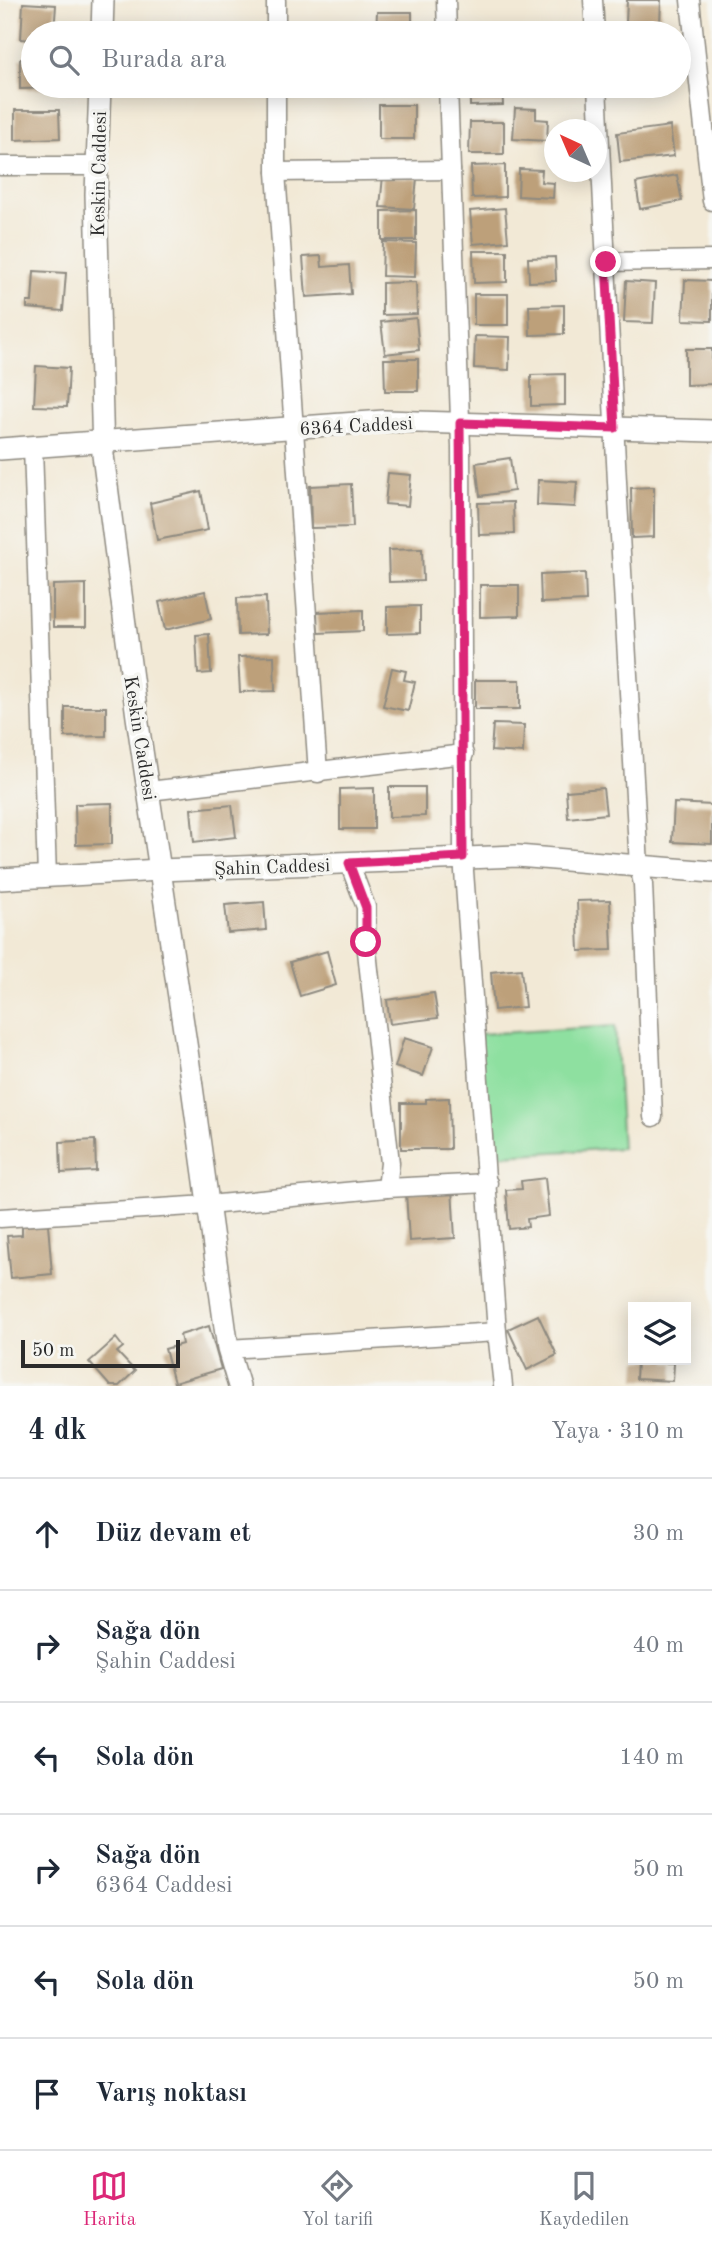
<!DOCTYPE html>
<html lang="tr">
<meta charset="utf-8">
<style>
body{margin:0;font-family:"Old Standard TT",serif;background:#f2f2f3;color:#1f2937}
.controls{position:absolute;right:21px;bottom:21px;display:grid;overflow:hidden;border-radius:0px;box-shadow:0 4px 18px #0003}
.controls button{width:63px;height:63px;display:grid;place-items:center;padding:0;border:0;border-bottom:2px solid #e0e1e3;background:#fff;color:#1f2937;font:35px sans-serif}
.compass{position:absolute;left:544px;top:119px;width:63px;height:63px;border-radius:50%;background:#fff;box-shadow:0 4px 18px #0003;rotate:316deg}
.scale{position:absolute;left:21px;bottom:18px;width:159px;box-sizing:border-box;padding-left:7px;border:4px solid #2b2b2b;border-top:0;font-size:19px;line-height:24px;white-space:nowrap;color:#2b2b2b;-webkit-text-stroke:5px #f6f6f2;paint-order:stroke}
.stop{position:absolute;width:21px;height:21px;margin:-16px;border:5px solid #db2777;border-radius:50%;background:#fff}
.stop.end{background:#db2777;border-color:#fff;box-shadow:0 2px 7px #0008}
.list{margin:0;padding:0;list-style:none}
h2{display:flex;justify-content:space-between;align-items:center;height:91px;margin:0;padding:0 28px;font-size:30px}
h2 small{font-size:23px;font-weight:400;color:#747a83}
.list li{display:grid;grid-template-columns:46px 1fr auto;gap:21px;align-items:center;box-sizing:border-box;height:112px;padding:0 28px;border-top:2px solid #e0e1e3}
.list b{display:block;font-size:26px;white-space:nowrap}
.list p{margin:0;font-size:23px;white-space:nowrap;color:#747a83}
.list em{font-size:23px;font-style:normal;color:#747a83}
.icon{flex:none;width:38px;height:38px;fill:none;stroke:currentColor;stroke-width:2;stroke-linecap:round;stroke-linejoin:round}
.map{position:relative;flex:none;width:712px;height:1386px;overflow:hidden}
.search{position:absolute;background:#fff;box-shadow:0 4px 18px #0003;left:21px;right:21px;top:21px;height:77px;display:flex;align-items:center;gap:18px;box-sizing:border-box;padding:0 24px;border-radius:38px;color:#747a83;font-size:26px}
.sheet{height:763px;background:#fff}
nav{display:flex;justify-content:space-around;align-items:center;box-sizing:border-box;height:98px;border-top:2px solid #e0e1e3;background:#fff;font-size:19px;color:#747a83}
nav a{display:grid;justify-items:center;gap:4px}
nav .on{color:#db2777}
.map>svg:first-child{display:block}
.green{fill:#8ee0a0;stroke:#5c8666;stroke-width:2}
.building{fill:#bda07a}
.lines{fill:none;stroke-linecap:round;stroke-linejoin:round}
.minor-casing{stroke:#8e8a80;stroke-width:21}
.tertiary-casing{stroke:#8e8a80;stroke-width:24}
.minor{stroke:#fff;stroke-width:18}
.tertiary{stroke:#fff;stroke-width:21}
.route{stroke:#db2777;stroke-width:9}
.labels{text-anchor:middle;stroke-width:7;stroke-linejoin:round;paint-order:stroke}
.street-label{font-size:19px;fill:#2b2b2b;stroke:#f6f6f2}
</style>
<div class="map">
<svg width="712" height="1386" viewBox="0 0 712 1386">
<rect width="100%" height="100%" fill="#f6f6f2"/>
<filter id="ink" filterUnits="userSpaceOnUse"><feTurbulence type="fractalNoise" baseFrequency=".0143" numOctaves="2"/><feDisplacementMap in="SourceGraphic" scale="14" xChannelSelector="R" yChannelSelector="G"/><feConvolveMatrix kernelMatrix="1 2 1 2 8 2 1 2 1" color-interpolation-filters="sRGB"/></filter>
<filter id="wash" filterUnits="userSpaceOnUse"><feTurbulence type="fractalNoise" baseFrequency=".00686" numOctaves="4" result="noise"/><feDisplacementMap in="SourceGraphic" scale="28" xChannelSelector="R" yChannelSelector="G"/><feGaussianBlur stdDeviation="1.57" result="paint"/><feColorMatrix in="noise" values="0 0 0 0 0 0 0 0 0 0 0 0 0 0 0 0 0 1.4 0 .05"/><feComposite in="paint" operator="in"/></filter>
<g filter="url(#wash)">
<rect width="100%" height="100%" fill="#f2e9d6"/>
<!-- green -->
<path class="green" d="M615,1026L622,1148L486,1156L479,1034Z"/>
<g id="blocks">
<!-- building -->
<g class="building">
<path d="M627,0H661L660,24L626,23Z"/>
<path d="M23,3L56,5L54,33H33V40L21,39Z"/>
<path d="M377,12H412V33H376Z"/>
<path d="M20,59H33V86H61V88L20,89Z"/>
<rect x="379" y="86" width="35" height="6"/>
<path d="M470,86H502L503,105L470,106Z"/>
<rect x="379" y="105" width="35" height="34"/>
<path d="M515,108L536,109V119L548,120L547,141L513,139Z"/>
<path d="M15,110H59L60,138L15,140Z"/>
<path d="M470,122H504V154H469Z"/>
<path d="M670,126L674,156L620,162L617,133Z"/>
<path d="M505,165V197L472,198L471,166Z"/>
<path d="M519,169L542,170L541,182L554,183L553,198L518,196Z"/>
<path d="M677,175L682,201L640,209L636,183Z"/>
<path d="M383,176L417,178L414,209L380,207Z"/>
<path d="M505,208L508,241L473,244L470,211Z"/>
<path d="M416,210V240H382V211Z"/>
<path d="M383,242L416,243L415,277L382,276Z"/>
<path d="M473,251H507V282L474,283Z"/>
<path d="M321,256L322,267L349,265L351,294L306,297L303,257Z"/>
<path d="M555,257L556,281L529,282L528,258Z"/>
<path d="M34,271L66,273L63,311L27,308V302H32Z"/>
<path d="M685,280L712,281V321L683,320Z"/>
<path d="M626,281L655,283L653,323L624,322Z"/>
<path d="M416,282L417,314L382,315V283Z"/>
<rect x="474" y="294" width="34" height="31"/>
<path d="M564,305V334L530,335L529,306Z"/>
<path d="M416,318L419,350L385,354L381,322Z"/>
<path d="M475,336L510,337L509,370L474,368Z"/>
<path d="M686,349H712V384L686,385Z"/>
<path d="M384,359H418V391H385Z"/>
<path d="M36,366L69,368L67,407L34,406Z"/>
<path d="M565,374V405L531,406V375Z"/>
<path d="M510,458L514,491L480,496L476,463Z"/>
<path d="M388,473L411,475L408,506L385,504Z"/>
<path d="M538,480L577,482L575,507L537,505Z"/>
<path d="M351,484L353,527L311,528L310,486Z"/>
<path d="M654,487V537L632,538L631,488Z"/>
<path d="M201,491L208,530L157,540L150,503Z"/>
<path d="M513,502L514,534L479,535L478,503Z"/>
<path d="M422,549L423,581L389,582L388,550Z"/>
<path d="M585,573L586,601L541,603L540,575Z"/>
<path d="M86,584V627H53V585Z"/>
<path d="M480,585H519V616L480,617Z"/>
<path d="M205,591L211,619L165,630L159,602Z"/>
<path d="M266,597L267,634L238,635L237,598Z"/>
<path d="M420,606V633L387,634V607Z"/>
<path d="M363,610V631L318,633L317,612Z"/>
<path d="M209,634L211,673L198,674L196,635Z"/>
<path d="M274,656L275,691L240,692L238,657Z"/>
<path d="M392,668L406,671L404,680L415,682L408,711L383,706Z"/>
<rect x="475" y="680" width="45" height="29"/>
<path d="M65,707H106V736L65,737Z"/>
<path d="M493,724L524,725L523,753L491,751Z"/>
<path d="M389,787H425V816L389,817Z"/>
<path d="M374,788V829H340V789Z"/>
<path d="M603,788L606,814L568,818L566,791Z"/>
<path d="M112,803V844L76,845L75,804Z"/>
<path d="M674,803L712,805V844L672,842Z"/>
<path d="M232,805L236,837L194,842L191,809Z"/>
<path d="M610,900L612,950L579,951L577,901Z"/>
<path d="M264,902L266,930L228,933L225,905Z"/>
<path d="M327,951L336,985L300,996L290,962Z"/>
<path d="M521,969L525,1007L494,1010L491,972Z"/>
<path d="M434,993L438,1018L390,1024L387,1000Z"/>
<path d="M404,1038L433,1047L423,1076L395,1067Z"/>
<path d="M449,1098L450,1149H401V1103H426V1099Z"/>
<path d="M95,1140L96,1171L61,1173L60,1142Z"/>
<path d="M545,1178L549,1216L527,1219L528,1227L509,1229L506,1190L522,1189L521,1181Z"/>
<path d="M452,1189L455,1238L409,1241L406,1192Z"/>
<path d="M48,1224L52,1274L11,1278L7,1236L22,1235V1226Z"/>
<path d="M538,1315L557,1355L527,1370L508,1329Z"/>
<path d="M209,1326L221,1369L174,1383L165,1349L182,1344L180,1335Z"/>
<path d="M116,1338L123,1347L117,1352L135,1371L119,1386H110L89,1362Z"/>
<path d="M637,1360H667V1363H674L673,1381L636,1379Z"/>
</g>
</g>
</g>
<g filter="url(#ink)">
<use href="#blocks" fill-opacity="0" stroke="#8e8a80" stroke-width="2"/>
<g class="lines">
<!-- minor casing -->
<g class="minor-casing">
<g id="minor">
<path d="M276,0V33"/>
<path d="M446,0L447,33"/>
<path d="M593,0L595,33"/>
<path d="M690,0L712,201"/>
<path d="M276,86V172L318,773"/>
<path d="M448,86L461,447L463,857L497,1332L503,1386"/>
<path d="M597,86L618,501L639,866L643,884L653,1117"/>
<path d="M0,166H97"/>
<path d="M276,172L451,170"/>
<path d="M606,262L712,260"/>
<path d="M33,447L47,877"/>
<path d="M149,791L464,754"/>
<path d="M349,863L366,907V942L390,1163L387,1188"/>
<path d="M0,1218L208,1205L387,1188L488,1183"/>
<path d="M228,1349L497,1332"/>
</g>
</g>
<!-- tertiary casing -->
<g class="tertiary-casing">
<g id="tertiary">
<path d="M102,33L103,0"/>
<path d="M100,86L96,194L103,455L137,717L187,1050L228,1349L239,1386"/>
<path d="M0,449L384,421L712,431"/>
<path d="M0,879L160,870L517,856L712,872"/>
</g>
</g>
<!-- minor -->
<use href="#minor" class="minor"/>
<!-- tertiary -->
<use href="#tertiary" class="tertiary"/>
</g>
</g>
<g class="lines" filter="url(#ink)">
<!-- route -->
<path class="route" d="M366,942V908L349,863L463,857L460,423L615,428L606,262"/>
</g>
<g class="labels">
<!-- street labels -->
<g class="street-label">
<text transform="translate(98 174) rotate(-89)" y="7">Keskin Caddesi</text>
<text transform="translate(356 425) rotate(-3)" y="7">6364 Caddesi</text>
<text transform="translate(141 738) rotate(81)" y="7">Keskin Caddesi</text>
<text transform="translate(272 866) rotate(-2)" y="7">Şahin Caddesi</text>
</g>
</g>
</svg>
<div class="controls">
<button><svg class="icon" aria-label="layers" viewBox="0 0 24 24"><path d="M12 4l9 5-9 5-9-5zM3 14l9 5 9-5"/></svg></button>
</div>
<svg class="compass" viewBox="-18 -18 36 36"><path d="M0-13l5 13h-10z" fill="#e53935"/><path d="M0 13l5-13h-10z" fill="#747a83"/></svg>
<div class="scale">50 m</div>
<div class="stop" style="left:366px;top:942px"></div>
<div class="stop end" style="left:606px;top:262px"></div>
<div class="search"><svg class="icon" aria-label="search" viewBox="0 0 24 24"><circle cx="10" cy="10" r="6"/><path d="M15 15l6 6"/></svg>Burada ara</div>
</div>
<section class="sheet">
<h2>4 dk<small>Yaya · 310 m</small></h2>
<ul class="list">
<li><svg class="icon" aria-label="ahead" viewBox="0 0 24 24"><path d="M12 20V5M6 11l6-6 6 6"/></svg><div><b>Düz devam et</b></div><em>30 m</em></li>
<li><svg class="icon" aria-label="right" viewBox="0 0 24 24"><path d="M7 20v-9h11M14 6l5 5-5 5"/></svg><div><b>Sağa dön</b><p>Şahin Caddesi</p></div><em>40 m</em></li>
<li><svg class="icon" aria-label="left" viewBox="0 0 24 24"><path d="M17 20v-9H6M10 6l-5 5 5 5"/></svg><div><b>Sola dön</b></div><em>140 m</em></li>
<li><svg class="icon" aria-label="right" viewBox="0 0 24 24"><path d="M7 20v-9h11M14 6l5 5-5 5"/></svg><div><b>Sağa dön</b><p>6364 Caddesi</p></div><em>50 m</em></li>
<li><svg class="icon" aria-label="left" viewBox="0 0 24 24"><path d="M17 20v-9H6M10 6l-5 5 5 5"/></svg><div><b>Sola dön</b></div><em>50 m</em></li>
<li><svg class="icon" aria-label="arrive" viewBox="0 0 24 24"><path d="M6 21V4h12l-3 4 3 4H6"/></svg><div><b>Varış noktası</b></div></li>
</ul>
</section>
<nav>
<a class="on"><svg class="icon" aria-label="map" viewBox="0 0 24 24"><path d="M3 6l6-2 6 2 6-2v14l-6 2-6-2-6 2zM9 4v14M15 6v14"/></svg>Harita</a>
<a><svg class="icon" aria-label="directions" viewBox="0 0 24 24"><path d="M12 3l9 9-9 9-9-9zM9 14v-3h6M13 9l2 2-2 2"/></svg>Yol tarifi</a>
<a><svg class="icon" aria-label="saved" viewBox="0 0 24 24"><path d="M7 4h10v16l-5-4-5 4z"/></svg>Kaydedilen</a>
</nav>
